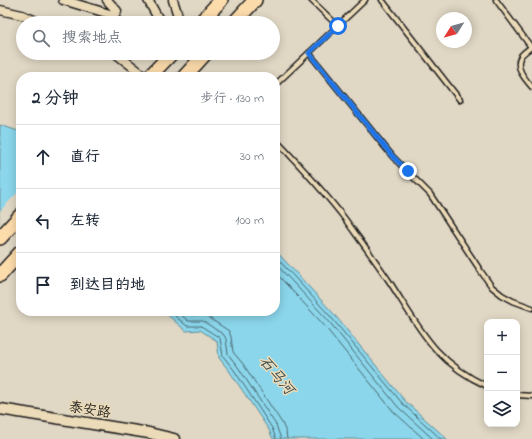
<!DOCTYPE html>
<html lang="zh">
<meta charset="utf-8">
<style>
body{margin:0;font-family:"Indie Flower","LXGW WenKai TC",sans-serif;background:#f2f2f3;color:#1f2937}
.controls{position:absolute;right:12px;bottom:12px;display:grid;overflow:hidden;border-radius:8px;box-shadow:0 2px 10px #0003}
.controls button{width:36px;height:36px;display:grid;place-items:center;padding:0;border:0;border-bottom:1px solid #e0e1e3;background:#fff;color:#1f2937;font:20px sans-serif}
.compass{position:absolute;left:436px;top:12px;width:36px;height:36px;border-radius:50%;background:#fff;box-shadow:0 2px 10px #0003;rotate:233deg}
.stop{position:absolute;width:12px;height:12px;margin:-9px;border:3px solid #1a73e8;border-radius:50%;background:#fff}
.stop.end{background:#1a73e8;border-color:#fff;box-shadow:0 1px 4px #0008}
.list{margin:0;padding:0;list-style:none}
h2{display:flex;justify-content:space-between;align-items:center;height:52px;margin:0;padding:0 16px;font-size:17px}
h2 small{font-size:13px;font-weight:400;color:#747a83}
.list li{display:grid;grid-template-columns:26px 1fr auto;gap:12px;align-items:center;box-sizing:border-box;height:64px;padding:0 16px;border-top:1px solid #e0e1e3}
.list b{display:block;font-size:15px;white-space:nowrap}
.list em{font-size:13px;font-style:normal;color:#747a83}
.icon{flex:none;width:22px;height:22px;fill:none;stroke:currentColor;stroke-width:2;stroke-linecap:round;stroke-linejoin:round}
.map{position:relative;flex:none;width:532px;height:439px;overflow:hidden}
.search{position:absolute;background:#fff;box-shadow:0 2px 10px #0003;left:16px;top:16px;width:264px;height:44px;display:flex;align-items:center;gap:10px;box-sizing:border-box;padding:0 14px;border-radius:22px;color:#747a83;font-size:15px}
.panel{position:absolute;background:#fff;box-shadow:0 2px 10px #0003;left:16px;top:72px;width:264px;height:244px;border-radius:16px}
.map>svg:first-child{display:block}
.water{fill:#8bd6eb;stroke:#5f8c98}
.pier{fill:#e0d7c4}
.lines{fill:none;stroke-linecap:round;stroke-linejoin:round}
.shore{stroke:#48666f;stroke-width:1}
.service-casing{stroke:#1c1c1c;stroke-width:7}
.minor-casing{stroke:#1c1c1c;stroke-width:11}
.tertiary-casing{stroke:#1c1c1c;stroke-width:13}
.trunk-casing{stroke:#1c1c1c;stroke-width:16}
.service{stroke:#ecdbb8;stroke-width:4}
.minor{stroke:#ecdbb8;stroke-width:8}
.tertiary{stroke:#ecdbb8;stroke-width:10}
.trunk{stroke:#fddcac;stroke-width:13}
.route{stroke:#1a73e8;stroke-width:5}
.labels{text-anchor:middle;stroke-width:3;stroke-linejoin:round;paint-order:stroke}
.street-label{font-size:14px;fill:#1c1c1c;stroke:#ecdbb8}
.water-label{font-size:15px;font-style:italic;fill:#384a50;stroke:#ecdbb8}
</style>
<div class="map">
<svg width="532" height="439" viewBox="0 0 532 439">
<rect width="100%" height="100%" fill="#e0d7c4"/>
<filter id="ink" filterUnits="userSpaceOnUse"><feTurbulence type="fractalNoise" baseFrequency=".025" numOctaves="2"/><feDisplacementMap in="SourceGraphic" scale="8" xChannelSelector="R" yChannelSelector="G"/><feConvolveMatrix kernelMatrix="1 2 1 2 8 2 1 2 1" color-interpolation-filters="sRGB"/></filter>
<g filter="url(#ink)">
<!-- water -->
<g class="water">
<path d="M0,125L21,132V234L0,224Z"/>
<path d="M275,250L333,313L405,401L447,439H273L269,430L230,372L219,358L217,341L200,330L186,331L163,311H275Z"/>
</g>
<!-- pier -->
<path class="pier" d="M21,189V236L0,227V211Z"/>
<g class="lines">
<!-- shore -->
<g class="shore">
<path d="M275,256L330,316L402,403L441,439"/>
<path d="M275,263L327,319L398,407L433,439"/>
<path d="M275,272L322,323L393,411L424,439"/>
<path d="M169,311L187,326H201L220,338L223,356L234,370L272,428L276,439"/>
<path d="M177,311L188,321H203L224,335L226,339L228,354L238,367L276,425L281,439"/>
<path d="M186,311L191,315H201L206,316L229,331L231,337L233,352L243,364L282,423L286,432L287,439"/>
</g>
<!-- service casing -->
<g class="service-casing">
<g id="service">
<path d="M311,0L338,26"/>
<path d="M382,0L460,100"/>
<path d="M496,0L531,47C528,50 523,53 521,56C514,67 525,79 532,87"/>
<path d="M309,53L393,157L430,194L482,273L492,287L502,295L513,301L532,308"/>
<path d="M275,85L365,0"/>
<path d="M275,139C299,165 324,191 345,219C360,240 375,260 389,281C419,327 434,362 487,386"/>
<path d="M517,395L532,396"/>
</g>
</g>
<!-- minor casing -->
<g class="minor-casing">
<g id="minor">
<path d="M63,0L113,15L116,14L117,11L107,0"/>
<path d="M148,0L158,18L164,23"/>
<path d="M173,0L178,16L175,23"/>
<path d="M0,10L22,15L41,23"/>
<path d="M115,53L146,77"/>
</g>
</g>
<!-- tertiary casing -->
<g class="tertiary-casing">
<path id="tertiary" d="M0,409L149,433L174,439"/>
</g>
<!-- trunk casing -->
<g class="trunk-casing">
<g id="trunk">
<path d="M200,23L221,0"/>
<path d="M234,23L255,0"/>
<path d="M149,77L172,53"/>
<path d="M184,77L206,53"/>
<path d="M0,238L21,215"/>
<path d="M0,275L21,252"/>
</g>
</g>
<!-- service -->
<use href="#service" class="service"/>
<!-- minor -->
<use href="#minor" class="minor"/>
<!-- tertiary -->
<use href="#tertiary" class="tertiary"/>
<!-- trunk -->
<use href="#trunk" class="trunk"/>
</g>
</g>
<g class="lines" filter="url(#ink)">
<!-- route -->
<path class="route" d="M338,26L309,53L393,157L408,171"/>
</g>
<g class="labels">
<!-- street labels -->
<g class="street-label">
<text transform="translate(90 409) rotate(9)" y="5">泰安路</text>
</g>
<!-- water labels -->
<g class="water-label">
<text transform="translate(277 375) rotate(50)" y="5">石马河</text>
</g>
</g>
</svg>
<div class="controls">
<button>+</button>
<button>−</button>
<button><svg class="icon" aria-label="layers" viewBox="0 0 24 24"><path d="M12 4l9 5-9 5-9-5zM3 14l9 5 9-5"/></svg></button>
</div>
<svg class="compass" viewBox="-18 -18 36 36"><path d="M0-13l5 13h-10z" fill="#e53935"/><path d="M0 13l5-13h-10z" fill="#747a83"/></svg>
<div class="stop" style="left:338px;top:26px"></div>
<div class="stop end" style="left:408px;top:171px"></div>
<div class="search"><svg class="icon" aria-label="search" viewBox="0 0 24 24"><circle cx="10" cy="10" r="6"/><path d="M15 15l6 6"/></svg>搜索地点</div>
<section class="panel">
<h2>2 分钟<small>步行 · 130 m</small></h2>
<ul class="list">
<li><svg class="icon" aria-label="ahead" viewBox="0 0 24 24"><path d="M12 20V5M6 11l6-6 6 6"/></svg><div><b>直行</b></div><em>30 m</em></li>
<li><svg class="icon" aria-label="left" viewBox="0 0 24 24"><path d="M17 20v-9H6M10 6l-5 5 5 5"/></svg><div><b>左转</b></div><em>100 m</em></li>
<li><svg class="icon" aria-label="arrive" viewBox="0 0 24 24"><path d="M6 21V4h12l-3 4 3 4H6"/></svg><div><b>到达目的地</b></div></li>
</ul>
</section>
</div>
